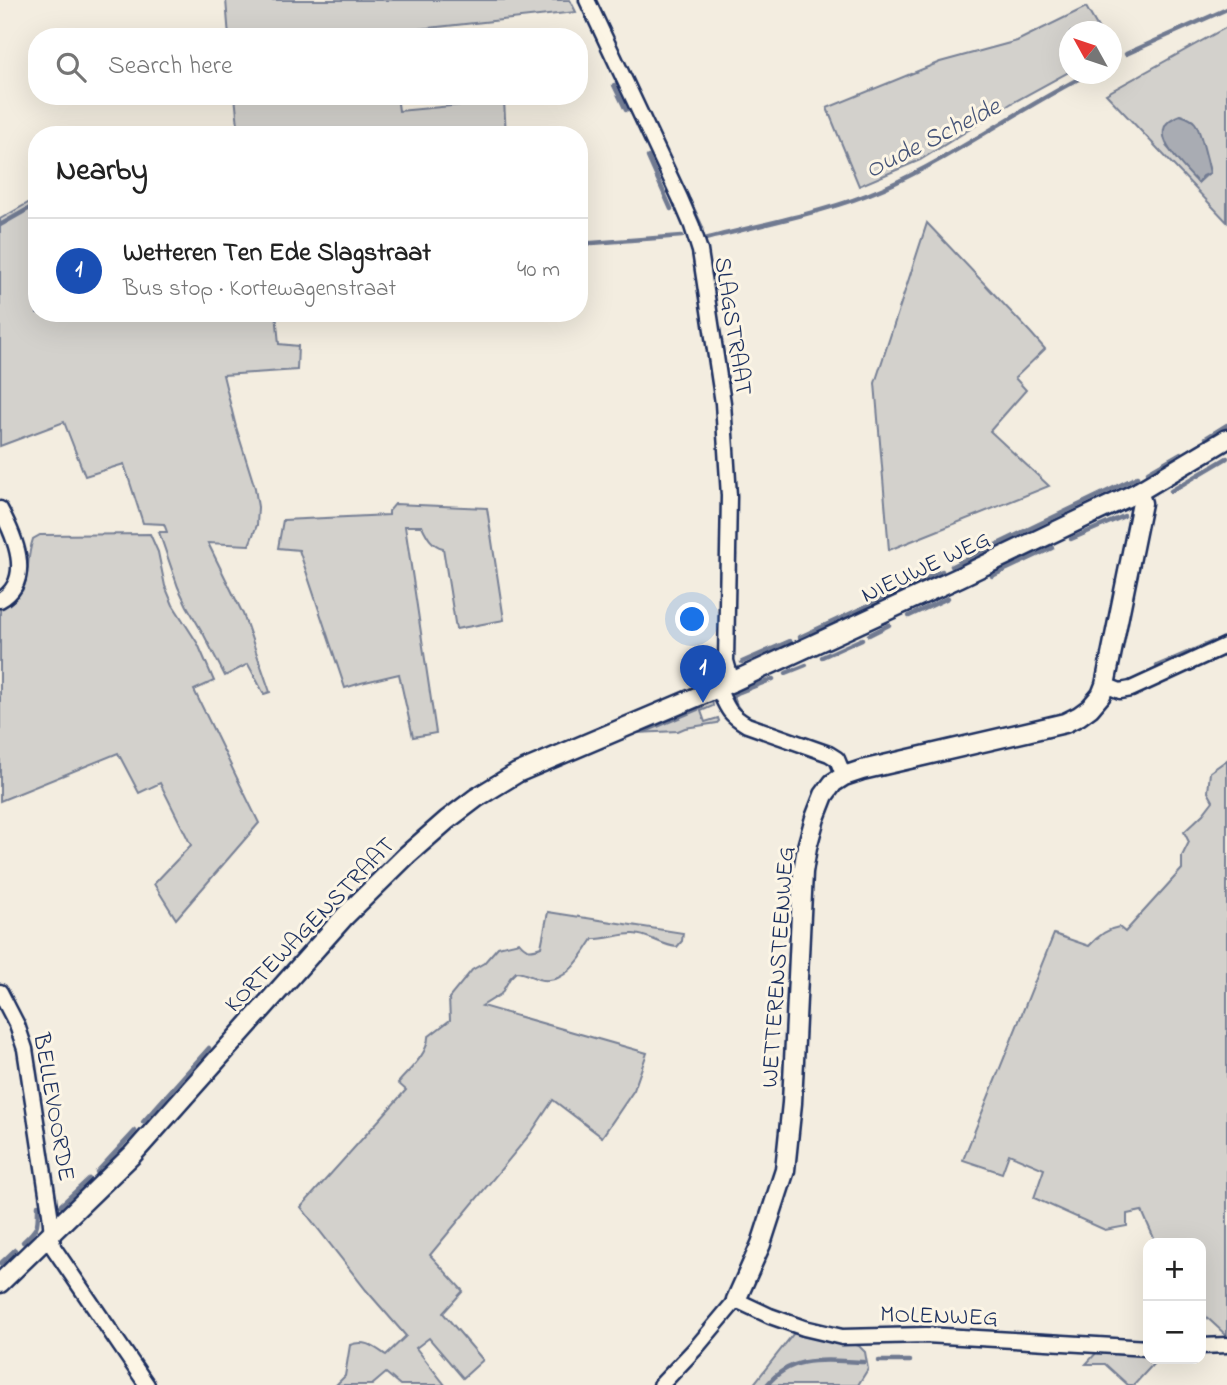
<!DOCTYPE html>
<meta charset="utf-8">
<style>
body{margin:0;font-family:"Indie Flower",sans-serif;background:#f2f2f2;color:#222}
.controls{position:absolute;right:21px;bottom:21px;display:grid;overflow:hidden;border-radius:14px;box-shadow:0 7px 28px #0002}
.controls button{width:63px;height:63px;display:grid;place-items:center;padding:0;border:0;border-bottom:2px solid #e0e0e0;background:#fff;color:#222;font:35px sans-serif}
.compass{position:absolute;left:1059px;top:21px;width:63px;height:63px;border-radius:50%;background:#fff;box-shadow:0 7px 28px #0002;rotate:310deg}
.you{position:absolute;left:693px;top:620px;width:24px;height:24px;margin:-18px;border:5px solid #fff;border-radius:50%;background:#1a73e8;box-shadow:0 0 0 10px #1a73e833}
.badge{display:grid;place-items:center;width:46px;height:46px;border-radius:50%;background:#1b2f5e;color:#fff;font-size:23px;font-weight:700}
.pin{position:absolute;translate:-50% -58px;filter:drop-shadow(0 2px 4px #0008)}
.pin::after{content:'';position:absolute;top:37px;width:24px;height:21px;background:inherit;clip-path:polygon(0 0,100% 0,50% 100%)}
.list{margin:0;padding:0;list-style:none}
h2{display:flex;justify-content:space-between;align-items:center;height:91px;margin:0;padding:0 28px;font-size:30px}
h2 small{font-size:23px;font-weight:400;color:#767676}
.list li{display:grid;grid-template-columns:46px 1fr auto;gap:21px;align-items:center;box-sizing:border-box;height:105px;padding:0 28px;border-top:2px solid #e0e0e0}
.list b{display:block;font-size:26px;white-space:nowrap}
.list p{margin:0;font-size:23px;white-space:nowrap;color:#767676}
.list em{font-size:23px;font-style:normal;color:#767676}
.icon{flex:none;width:38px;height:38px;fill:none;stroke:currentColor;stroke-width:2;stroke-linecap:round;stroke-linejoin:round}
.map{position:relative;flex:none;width:1227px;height:1385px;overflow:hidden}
.search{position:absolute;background:#fff;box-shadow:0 7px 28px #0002;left:28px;top:28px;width:560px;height:77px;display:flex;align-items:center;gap:18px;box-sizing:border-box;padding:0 24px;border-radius:28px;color:#767676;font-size:26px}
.panel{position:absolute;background:#fff;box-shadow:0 7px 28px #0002;left:28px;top:126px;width:560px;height:196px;border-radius:28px}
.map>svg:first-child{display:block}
.green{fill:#d3d1cc;stroke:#778095;stroke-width:2;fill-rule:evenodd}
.water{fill:#a9acb3;stroke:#707a91;stroke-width:2}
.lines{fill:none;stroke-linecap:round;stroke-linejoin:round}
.stream{stroke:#707a91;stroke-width:4.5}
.minor-casing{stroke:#1b2f5e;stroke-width:19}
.tertiary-casing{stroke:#1b2f5e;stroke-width:23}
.minor{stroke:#fcf5e5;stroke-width:14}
.tertiary{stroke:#fcf5e5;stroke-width:18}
.labels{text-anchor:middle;stroke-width:6;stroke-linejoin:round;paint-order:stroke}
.street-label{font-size:24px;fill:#1b2f5e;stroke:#fcf5e5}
.water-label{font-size:26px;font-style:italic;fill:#465478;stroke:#fcf5e5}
</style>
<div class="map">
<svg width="1227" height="1385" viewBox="0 0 1227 1385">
<rect width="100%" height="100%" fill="#f3ede0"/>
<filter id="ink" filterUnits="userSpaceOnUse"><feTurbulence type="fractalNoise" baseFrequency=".0143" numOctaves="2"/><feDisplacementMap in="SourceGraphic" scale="14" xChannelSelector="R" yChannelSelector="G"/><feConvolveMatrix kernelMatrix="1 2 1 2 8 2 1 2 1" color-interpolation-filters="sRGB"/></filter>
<g filter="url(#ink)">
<!-- green -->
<g class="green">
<path d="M226,0H570L576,12L392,32V37H229Z"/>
<path d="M1086,7L1100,31L1070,32L1069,72L1012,103L920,160L859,186L827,108L940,62L1017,41Z"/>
<path d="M1227,27V222L1106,94ZM1201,142L1210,172L1199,182L1167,147Z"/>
<path d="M235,96H397L399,111L504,101L506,135H239Z"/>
<path d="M37,198V313H276L279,344L298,346L297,370L223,375L236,427L255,488L258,507L257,525L249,545L208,543L243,614L270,692L264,694L248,664L225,676L204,635L187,606L178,587L159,532H167L164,524L143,523L124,464L85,476L64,422L0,446V219Z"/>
<path d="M927,223L1030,332L1045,349L1015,378L1026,390L990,431L1049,486L889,550L875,383Z"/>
<path d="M395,504L487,508L504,620L456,629L443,548C431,545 427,536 422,526H405L436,733L413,737L399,674L361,683L345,688L299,550L278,548L283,520L389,515V511Z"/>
<path d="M150,534L158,552L165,586L173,605L198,644L214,681L194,690L259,823L176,919L154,884L191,845L160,783L139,793L118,753L0,801V609C37,591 22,571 33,539L40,535Z"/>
<path d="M712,700L713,706L701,711L705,722L718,718L719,721L717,723L685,728L678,731L637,733V731Z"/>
<path d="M1227,760V1336L1201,1312V1243H1156L1142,1211L1127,1214V1226L1105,1230L1034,1198L1044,1169L1009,1154L1002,1173L963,1160L1054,934L1089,946C1097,937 1106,929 1119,927L1125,932L1182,869V856L1189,842L1184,832L1203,814L1213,801L1208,792L1210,772Z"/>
<path d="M548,912L683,933L682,941L677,947C662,946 648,934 633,934C620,934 607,939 593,939C581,958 564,987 538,979C530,976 525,973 516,972L510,978L501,994L482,1006L647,1053L634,1090L602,1137L553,1100L531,1133L430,1255L463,1291L443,1313L483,1360L463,1378L429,1338L416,1348L445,1385H400L386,1373L372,1385H336L345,1376L350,1345C365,1339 374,1347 386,1355L406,1336L366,1290L301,1207L406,1090L398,1083C409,1070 428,1054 428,1037L450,1020L449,998L472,970L484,963L498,947L519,942C526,951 531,951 541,947Z"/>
<path d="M794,1333L807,1337L850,1343L859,1346L865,1352L868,1369L858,1385H753Z"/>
<path d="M1098,1351L1148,1355V1359L1157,1360L1134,1385H1128L1105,1364H1086Z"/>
</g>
<!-- water -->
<path class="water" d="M1180,115C1186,117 1191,118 1195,123C1200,129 1208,163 1210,173L1203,176L1198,183C1184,167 1140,129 1180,115Z"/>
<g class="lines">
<!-- stream -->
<g class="stream">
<path d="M1126,54L1227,9"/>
<path d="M1112,61L1115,60"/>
<path d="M614,85L626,110"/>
<path d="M648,157L671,209"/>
<path d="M689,200L702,228"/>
<path d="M0,225L37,204"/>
<path d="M705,239C763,224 829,212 884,188C955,156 1019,109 1088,74"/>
<path d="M579,244L682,236"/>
<path d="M1206,438L1227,425"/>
<path d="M1148,472L1181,453"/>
<path d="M1171,491L1227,458"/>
<path d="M1071,539L1124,516"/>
<path d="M952,566L1137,477"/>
<path d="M992,576L1052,548"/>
<path d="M734,578L735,554"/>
<path d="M909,616L948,598"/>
<path d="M869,635L889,625"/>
<path d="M800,637L942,571"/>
<path d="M822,657L862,639"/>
<path d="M742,662L790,641"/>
<path d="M1157,666L1213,642"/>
<path d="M786,673L806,665"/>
<path d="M740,712L736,706L732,695L773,679"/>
<path d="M645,731L702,707"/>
<path d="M143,1122L209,1048"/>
<path d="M97,1172L135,1131"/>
<path d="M60,1206L89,1179"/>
<path d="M23,1242C39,1227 38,1227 38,1205"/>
<path d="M0,1264L15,1250"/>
<path d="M879,1361H910"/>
<path d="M767,1385C793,1353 828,1361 864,1362"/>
</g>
<!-- minor casing -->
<g class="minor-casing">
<g id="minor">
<path d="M587,0L680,198L692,226L700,251L723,403L729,496L726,661L732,682"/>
<path d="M0,509C14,535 35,580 0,600"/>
<path d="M1105,685L1120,691L1131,689L1227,645"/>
<path d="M718,688C727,707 727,713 747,725L829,754L837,759L844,776"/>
<path d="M0,992L17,1025L25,1049L50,1213L53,1247L147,1385"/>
<path d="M1201,1346L1227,1345"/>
<path d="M661,1385L695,1349L736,1300L770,1316L804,1328L842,1337L926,1335L1148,1348"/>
</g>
</g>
<!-- tertiary casing -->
<g class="tertiary-casing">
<g id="tertiary">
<path d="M0,1283L132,1155L345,916L407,855L447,820L476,798L517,773L732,682L960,577L1138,492L1227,439"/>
<path d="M736,1300L761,1244L785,1170L792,1103L803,872L807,847L815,818L824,795L833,783L844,776L862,770L1065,723L1079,716L1090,708L1101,695L1105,685L1142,503L1138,492"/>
</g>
</g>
<!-- minor -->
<use href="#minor" class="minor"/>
<!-- tertiary -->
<use href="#tertiary" class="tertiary"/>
</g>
</g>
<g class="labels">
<!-- street labels -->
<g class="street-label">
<text transform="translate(734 326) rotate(81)" y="8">SLAGSTRAAT</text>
<text transform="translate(925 566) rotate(-25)" y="8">NIEUWE WEG</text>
<text transform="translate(309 924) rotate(-46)" y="8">KORTEWAGENSTRAAT</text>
<text transform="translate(777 967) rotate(-86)" y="8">WETTERENSTEENWEG</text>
<text transform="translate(55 1107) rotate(80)" y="8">BELLEVOORDE</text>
<text transform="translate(939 1315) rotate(2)" y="8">MOLENWEG</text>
</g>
<!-- water labels -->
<g class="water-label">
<text transform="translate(932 137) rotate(-27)" y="9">Oude Schelde</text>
</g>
</g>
</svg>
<div class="controls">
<button>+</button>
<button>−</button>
</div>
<svg class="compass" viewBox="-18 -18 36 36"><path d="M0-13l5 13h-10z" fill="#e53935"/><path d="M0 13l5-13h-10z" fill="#767676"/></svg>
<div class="you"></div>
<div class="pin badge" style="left:703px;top:703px;background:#1a4fb4">1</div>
<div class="search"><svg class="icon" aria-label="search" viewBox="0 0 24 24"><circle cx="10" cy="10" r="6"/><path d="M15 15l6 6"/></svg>Search here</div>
<section class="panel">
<h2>Nearby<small></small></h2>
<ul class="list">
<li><span class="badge" style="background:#1a4fb4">1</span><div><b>Wetteren Ten Ede Slagstraat</b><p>Bus stop · Kortewagenstraat</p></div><em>40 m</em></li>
</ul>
</section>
</div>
